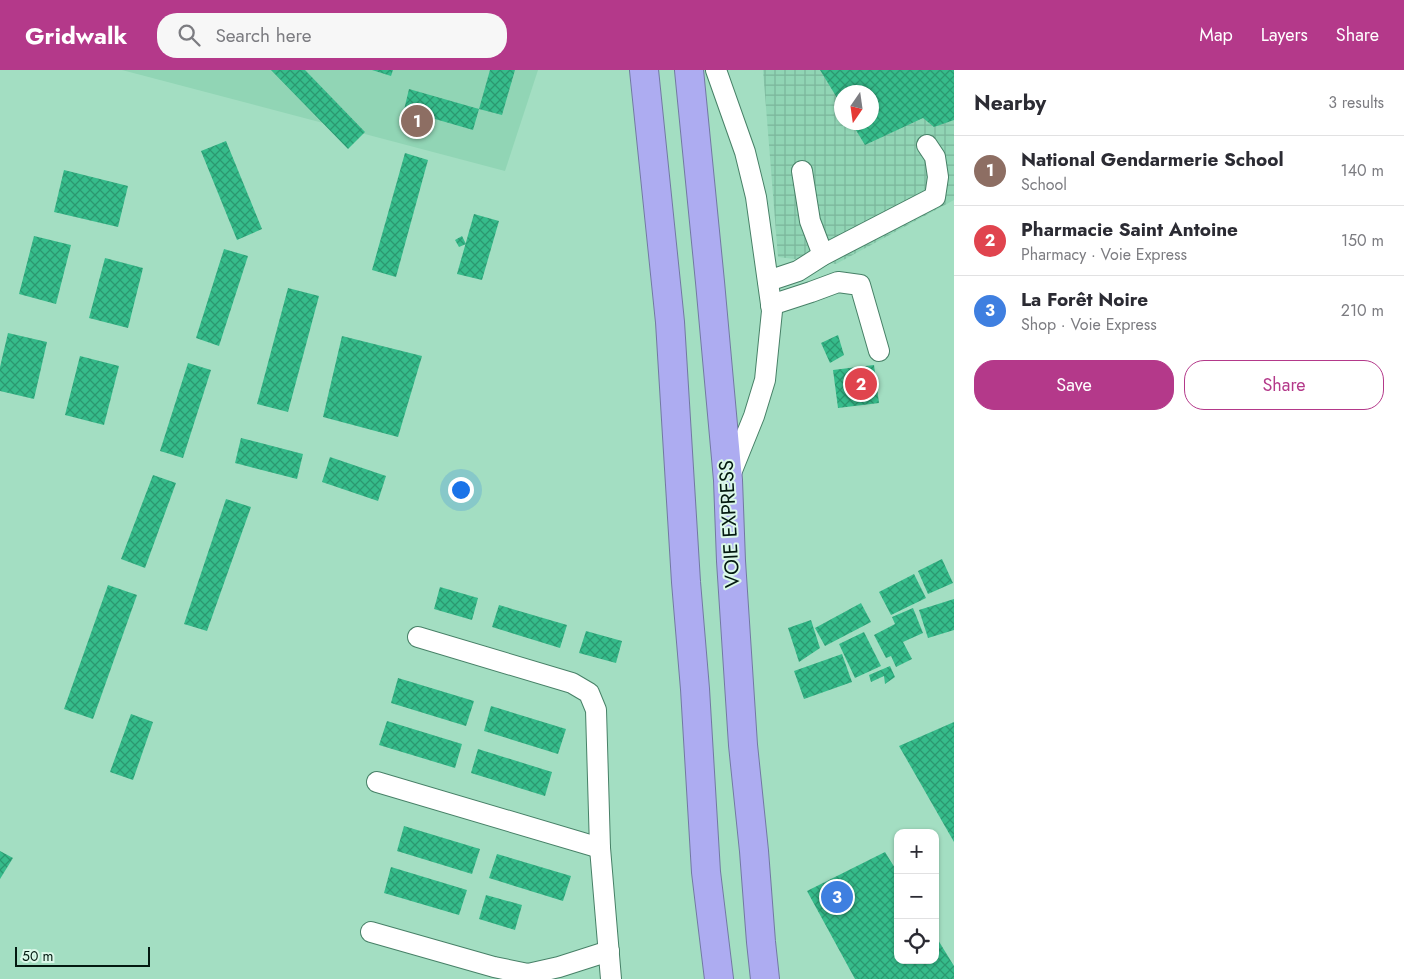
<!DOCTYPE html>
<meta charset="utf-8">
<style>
body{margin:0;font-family:Jost,sans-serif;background:#f7f7f7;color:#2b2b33}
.controls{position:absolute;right:15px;bottom:15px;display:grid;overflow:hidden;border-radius:10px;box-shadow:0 1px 4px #0004}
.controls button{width:45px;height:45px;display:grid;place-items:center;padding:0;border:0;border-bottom:1px solid #e1e1e2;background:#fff;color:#2b2b33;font:25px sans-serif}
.compass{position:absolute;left:834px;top:15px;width:45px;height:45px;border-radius:50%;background:#fff;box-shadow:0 1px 4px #0004;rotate:193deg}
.scale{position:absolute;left:15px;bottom:12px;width:135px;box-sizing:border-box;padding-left:5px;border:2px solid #031910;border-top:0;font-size:14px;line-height:18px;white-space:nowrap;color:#031910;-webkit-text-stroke:4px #dbf8e9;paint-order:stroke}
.you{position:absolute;left:460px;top:419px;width:18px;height:18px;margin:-12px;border:4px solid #fff;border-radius:50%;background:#1a73e8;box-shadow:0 0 0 8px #1a73e833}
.badge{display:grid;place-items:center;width:32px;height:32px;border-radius:50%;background:#b4398a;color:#fff;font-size:16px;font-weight:700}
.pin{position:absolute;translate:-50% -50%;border:2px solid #fff;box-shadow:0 1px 5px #0006}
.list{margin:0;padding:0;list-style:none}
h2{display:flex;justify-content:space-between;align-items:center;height:65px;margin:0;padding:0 20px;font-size:21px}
h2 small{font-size:16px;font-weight:400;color:#7c7c81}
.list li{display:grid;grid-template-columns:32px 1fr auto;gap:15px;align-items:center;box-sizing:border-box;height:70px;padding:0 20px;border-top:1px solid #e1e1e2}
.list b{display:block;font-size:19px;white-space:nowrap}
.list p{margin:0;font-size:16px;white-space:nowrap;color:#7c7c81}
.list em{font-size:16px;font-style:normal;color:#7c7c81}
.actions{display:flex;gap:10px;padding:15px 20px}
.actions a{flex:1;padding:11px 0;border:1px solid #b4398a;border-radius:20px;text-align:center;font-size:18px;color:#b4398a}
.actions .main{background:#b4398a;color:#fff}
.icon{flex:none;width:28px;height:28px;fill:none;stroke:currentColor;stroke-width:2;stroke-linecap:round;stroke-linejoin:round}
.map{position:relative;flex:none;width:954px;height:909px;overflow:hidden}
header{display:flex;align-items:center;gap:30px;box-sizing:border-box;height:70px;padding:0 25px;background:#b4398a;color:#fff}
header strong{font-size:24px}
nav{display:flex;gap:28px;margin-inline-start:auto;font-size:18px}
.search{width:350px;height:45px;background:#f7f7f7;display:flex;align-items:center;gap:12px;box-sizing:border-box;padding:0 18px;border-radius:20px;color:#7c7c81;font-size:19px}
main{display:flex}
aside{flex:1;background:#fff}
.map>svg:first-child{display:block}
.built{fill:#91d5b5}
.industrial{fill:url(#industrial-grid);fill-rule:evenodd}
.building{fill:url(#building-cross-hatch)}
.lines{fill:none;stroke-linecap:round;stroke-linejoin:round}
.minor-casing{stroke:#478067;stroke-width:22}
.highway-casing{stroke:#7279a2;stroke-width:30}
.minor{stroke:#fff;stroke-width:20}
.highway{stroke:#adacf1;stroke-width:28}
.labels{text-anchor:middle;stroke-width:4;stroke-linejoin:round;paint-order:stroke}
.street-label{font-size:20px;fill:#031910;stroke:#dbf8e9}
</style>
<header>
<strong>Gridwalk</strong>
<div class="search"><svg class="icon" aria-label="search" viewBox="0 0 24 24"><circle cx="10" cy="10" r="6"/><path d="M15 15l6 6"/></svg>Search here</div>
<nav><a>Map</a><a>Layers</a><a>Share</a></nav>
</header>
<main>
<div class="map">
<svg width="954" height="909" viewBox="0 0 954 909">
<defs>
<pattern id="industrial-grid" width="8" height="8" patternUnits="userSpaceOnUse" patternTransform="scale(1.25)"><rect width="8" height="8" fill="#91d5b5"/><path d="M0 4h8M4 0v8" fill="none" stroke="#7bb69b"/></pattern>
<pattern id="building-cross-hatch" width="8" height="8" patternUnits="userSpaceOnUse" patternTransform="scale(1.25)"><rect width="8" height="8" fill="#36bc8b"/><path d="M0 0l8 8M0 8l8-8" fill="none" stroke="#2b9870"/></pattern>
</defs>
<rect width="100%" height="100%" fill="#a3dec2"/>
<!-- built -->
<path class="built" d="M122,0H538L505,101Z"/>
<!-- industrial -->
<path class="industrial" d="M763,0H954V130L836,194L778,187ZM842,22H872V52H842Z"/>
<!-- building -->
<g class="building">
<path d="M271,0H305L365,62L348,79Z"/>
<path d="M372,0H393L391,6Z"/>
<path d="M490,0H515L502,45L479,39Z"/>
<path d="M820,0H954V50L934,57L923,48L865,75L851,52H872V22H842V36Z"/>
<path d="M409,19L479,39L473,60L404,40Z"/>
<path d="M226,71L262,159L237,170L201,81Z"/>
<path d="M405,83L428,90L396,207L372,200Z"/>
<path d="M64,100L128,116L118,157L54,142Z"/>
<path d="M474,144L499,151L482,210L457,204Z"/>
<path d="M34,166L71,175L56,234L19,224Z"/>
<path d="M462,166L466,174L459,177L455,170Z"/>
<path d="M224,179L248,186L219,276L196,268Z"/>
<path d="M105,188L143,198L128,258L89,248Z"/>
<path d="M288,218L319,226L288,342L257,334Z"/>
<path d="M8,263L47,272L34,329L0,321V297Z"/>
<path d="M838,265L844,285L830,293L821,273Z"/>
<path d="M342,266L422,286L398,367L323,347Z"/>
<path d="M80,286L119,296L104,355L65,345Z"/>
<path d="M188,293L211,300L183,388L160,381Z"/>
<path d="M874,295L879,333L838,338L833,300Z"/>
<path d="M241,368L303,384L297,409L235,393Z"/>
<path d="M330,387L386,406L378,431L322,412Z"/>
<path d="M153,405L176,413L145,498L121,489Z"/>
<path d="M226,429L251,437L207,561L184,554Z"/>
<path d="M942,489L953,513L928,524L918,501Z"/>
<path d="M914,504L926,528L891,545L879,522Z"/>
<path d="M108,515L137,525L93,649L64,639Z"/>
<path d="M440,517L478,528L472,550L434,539Z"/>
<path d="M954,529V560L928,568L919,540Z"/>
<path d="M861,533L871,552L825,576L815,558Z"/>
<path d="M499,535L567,555L560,578L492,557Z"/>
<path d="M913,538L923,563L903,572L912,589L896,597L891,586L886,588L874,565L895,554L892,547Z"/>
<path d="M811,550L820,578L799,592L788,558Z"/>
<path d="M586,561L622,571L616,593L579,583Z"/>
<path d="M864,562L881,596L855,608L839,574Z"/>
<path d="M842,584L852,612L804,629L794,601Z"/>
<path d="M890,596L895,607L885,614L884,606L871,612L869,605Z"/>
<path d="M398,608L474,631L466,656L391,633Z"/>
<path d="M491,636L566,659L558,684L484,661Z"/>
<path d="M131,644L153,652L133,710L110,702Z"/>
<path d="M387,651L462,674L455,698L379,675Z"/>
<path d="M954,652V772L899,676Z"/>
<path d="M478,679L552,702L545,726L471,703Z"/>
<path d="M404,756L480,779L472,804L397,781Z"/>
<path d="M0,781L13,788L0,809Z"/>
<path d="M885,782L898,803V890H935V865L954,896V909H855L807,821Z"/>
<path d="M497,784L571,806L563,831L489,808Z"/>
<path d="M391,797L467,820L459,845L384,823Z"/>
<path d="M486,825L522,835L515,860L479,849Z"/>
</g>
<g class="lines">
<!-- minor casing -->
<g class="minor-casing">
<g id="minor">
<path d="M716,0L745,82L756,127L772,241L765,310L754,346L729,408"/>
<path d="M802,101L810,151L823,185"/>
<path d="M768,211L798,201L823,185L935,127L938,107L935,87L927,75"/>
<path d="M771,235L811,222L838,212L860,215L879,281"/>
<path d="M418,567L572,613L589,623L596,640L600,778L611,909"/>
<path d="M377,712L600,778"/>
<path d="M371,862L494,897L528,904L559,897L609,881"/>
</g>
</g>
<!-- highway casing -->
<g class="highway-casing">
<g id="highway">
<path d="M644,0L670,252L686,512L695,619L706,802L719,909"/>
<path d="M689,0L710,212L728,410L731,491L743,675L754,781L761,872L765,909"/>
</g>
</g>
<!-- minor -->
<use href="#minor" class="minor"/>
<!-- highway -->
<use href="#highway" class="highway"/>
</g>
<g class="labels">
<!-- street labels -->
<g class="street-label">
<text transform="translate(729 454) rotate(-93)" y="7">VOIE EXPRESS</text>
</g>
</g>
</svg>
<div class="controls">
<button>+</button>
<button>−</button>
<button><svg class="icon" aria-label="locate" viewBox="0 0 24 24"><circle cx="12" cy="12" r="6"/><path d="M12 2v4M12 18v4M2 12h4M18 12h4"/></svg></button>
</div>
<svg class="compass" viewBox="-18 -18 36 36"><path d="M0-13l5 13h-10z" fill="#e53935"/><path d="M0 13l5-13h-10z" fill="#7c7c81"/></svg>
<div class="scale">50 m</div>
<div class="you"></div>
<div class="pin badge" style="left:417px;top:51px;background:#8d6e63">1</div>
<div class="pin badge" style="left:861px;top:314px;background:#e0444e">2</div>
<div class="pin badge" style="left:837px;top:827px;background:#3f7fe0">3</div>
</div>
<aside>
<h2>Nearby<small>3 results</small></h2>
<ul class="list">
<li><span class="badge" style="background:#8d6e63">1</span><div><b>National Gendarmerie School</b><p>School</p></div><em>140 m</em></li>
<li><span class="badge" style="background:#e0444e">2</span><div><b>Pharmacie Saint Antoine</b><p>Pharmacy · Voie Express</p></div><em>150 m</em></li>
<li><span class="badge" style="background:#3f7fe0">3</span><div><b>La Forêt Noire</b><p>Shop · Voie Express</p></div><em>210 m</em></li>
</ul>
<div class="actions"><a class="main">Save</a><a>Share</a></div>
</aside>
</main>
